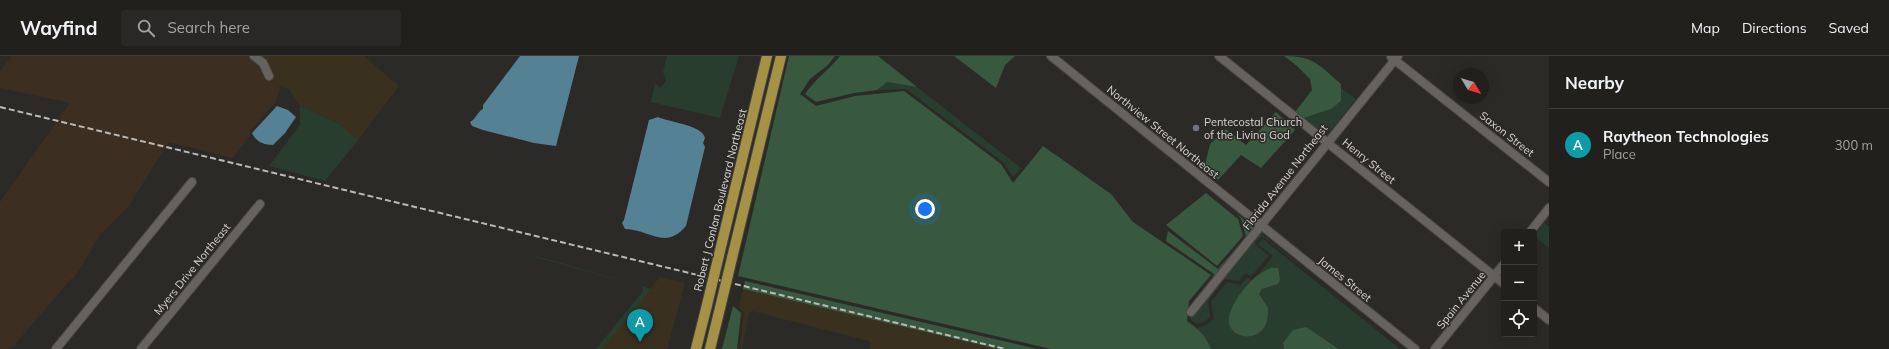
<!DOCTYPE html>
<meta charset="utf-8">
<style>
body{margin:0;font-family:Mulish,sans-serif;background:#292826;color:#f1f3f6}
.controls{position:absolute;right:12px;bottom:12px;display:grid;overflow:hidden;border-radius:4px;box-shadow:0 4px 16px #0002}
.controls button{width:36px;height:36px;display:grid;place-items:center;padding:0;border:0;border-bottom:1px solid #3e3e3b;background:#21201d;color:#f1f3f6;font:20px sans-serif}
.compass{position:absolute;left:1453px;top:12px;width:36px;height:36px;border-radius:50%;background:#21201d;box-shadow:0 4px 16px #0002;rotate:128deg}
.you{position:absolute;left:925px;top:153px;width:14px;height:14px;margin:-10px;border:3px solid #fff;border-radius:50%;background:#1a73e8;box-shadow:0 0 0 6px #1a73e833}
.badge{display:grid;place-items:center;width:26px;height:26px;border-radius:50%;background:#d93025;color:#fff;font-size:13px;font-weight:700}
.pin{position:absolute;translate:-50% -33px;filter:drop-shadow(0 1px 2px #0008)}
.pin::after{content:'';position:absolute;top:21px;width:14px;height:12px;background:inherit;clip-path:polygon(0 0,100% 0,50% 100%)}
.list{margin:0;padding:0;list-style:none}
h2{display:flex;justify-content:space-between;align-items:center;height:52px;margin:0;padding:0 16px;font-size:17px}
h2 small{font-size:13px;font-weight:400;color:#a2a3a4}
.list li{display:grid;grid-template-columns:26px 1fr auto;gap:12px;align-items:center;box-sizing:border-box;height:72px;padding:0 16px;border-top:1px solid #3e3e3b}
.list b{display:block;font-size:15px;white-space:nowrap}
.list p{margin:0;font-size:13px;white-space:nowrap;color:#a2a3a4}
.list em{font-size:13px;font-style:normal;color:#a2a3a4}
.icon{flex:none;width:22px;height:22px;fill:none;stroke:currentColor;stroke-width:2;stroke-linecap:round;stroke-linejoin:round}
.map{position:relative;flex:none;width:1549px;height:293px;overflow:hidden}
header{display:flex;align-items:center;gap:24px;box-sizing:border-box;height:56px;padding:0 20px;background:#21201d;border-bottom:1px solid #3e3e3b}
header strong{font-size:19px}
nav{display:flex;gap:22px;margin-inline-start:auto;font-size:14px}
.search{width:280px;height:36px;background:#292826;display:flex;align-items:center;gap:10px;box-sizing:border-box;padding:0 14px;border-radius:4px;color:#a2a3a4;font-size:15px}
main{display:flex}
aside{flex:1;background:#21201d}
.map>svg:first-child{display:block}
.commercial{fill:#3c2f21}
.industrial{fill:#3a3020}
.green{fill:#283d2d}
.forest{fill:#385940}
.water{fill:#548193}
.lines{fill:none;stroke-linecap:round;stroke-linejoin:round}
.minor-casing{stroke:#484543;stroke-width:10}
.major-casing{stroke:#484543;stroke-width:12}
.minor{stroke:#66635f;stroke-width:8}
.major{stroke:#a69245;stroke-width:10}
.rail{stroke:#bcbab8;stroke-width:2;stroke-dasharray:6 3;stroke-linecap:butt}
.major-bridge-casing{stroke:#484543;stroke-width:12;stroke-linecap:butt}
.major-bridge{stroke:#a69245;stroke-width:10}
.worship-dot{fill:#6b7280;stroke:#2c2a27;stroke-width:1.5}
.labels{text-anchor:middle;stroke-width:3;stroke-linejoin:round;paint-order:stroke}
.poi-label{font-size:11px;fill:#d9d7d5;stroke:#2c2a27;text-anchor:start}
.street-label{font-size:11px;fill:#d9d7d5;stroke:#2c2a27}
</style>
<header>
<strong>Wayfind</strong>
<div class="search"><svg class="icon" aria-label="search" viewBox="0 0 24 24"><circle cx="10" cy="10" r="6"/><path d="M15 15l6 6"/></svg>Search here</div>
<nav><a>Map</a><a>Directions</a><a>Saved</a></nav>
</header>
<main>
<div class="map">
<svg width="1549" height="293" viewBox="0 0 1549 293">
<rect width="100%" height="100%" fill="#2c2a27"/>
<!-- commercial -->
<path class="commercial" d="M12,0H244L281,31L275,47L250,75V80L233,102L169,86L128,151L100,179L74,222L71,223L11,293H0V146L70,47L0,32V15Z"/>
<!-- industrial -->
<g class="industrial">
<path d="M244,0H364L399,30L358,84L339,68L300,50L289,33L281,31Z"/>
<path d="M660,221L685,227L667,293H602Z"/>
<path d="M743,233L998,293H870L871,288L869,285L752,255L749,257L742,293H740L744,257L739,251Z"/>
</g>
<!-- green -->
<g class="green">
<path d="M667,0H739L720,62L651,46L655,27L660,32L666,25L663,16Z"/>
<path d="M887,26L917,31L1021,112L1013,121L1003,106L906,33L877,34Z"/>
<path d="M1341,32L1356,43L1331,74L1325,77L1319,75L1303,62L1341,45Z"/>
<path d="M300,50L339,68L358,84L325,125L269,110L300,69Z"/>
<path d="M1544,167L1549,171V192L1534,180Z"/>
<path d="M1259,176L1314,220L1262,180L1256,185L1255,188L1269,200L1251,220L1245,218L1239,225L1225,223L1208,245L1210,261L1204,266L1197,268L1191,264L1203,234Z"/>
<path d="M1263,183L1400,293H1340L1323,282L1283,287L1284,293H1211L1208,285L1197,272L1206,269L1214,263L1211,246L1227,226L1241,229L1247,221L1251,224L1246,230L1258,238L1262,233L1278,228L1270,212L1257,220L1273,200L1258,188Z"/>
<path d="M536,200L651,233L602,293H596L643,235V232L640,230L535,201Z"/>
</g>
<!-- forest -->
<g class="forest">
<path d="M789,0H835L828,9L810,23L800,38L816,50L855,40L904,35L1001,108L1013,127L1043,90L1111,138L1133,166L1211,219L1189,245L1187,265C1197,272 1207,280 1211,293H1051L738,220Z"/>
<path d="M840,0H878L917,31L887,26L877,34L854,37L816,46L805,38C815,23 829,14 840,0Z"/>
<path d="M954,0H1015L1005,9L996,32Z"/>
<path d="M1284,0C1314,0 1320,10 1341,28V45L1331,53L1303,62L1295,56L1312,34L1310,23L1297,10Z"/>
<path d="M1276,56L1295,74L1261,112L1241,99L1218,124L1204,113L1210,88L1226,73L1246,89Z"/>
<path d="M1206,137L1238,163L1243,180L1217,210L1166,169Z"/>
<path d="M1237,158L1259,176L1203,234L1191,264L1193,246L1213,221L1214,218L1166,185L1168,175L1218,213L1246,181L1241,163Z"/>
<path d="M1270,212H1278L1280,224L1278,228L1262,233L1259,238L1268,252C1268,259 1268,267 1263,273C1255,283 1238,283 1231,272C1222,259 1243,233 1252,224C1257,219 1264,215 1270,212Z"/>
<path d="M745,225L1037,293H998L743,233Z"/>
<path d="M733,250L741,257L737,293H722Z"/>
<path d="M1306,271L1339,293H1340H1284L1283,287L1293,274Z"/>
</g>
<!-- water -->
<g class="water">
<path d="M520,0H579L556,90L534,87L483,74L472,70L470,66C476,63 477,56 483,53V49Z"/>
<path d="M277,50L288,54L296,61L285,77L273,89C264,89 256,86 252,77Z"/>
<path d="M658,61C668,66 703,69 705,82L703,87L705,91L686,170C665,195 649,173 625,173L622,167L624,164L649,64Z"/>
</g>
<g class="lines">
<!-- minor casing -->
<g class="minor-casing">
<g id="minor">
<path d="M254,0L263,7L269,20"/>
<path d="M1051,0L1415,293"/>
<path d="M1219,0L1504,228"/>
<path d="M1391,1L1549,126"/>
<path d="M1530,176L1549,152"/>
<path d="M1534,252L1549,264"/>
<path d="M1191,256L1398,0"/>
<path d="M56,293L192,126"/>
<path d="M141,293L260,148"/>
<path d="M1435,293L1504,208"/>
</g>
</g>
<!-- major casing -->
<g class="major-casing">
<g id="major">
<path d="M719,199L767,0"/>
<path d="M732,202L781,0"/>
<path d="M696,293L707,249"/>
<path d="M710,293L720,252"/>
</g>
</g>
<!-- minor -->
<use href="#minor" class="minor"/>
<!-- major -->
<use href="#major" class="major"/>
<!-- rail -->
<path class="rail" d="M0,51L1005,293"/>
<!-- major-bridge casing -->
<g class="major-bridge-casing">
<g id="major-bridge">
<path d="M707,249L719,199"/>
<path d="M720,252L732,202"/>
</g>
</g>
<!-- major-bridge -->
<use href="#major-bridge" class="major-bridge"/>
</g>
<!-- markers -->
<circle class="worship-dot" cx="1196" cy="72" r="4"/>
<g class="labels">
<!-- poi labels -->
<g class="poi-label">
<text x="1204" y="70">Pentecostal Church<tspan x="1204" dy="13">of the Living God</tspan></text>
</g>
<!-- street labels -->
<g class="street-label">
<text transform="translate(1163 76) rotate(39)" y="4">Northview Street Northeast</text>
<text transform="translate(1507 78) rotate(38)" y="4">Saxon Street</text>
<text transform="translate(1369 105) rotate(39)" y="4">Henry Street</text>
<text transform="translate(1285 121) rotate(-52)" y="4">Florida Avenue Northeast</text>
<text transform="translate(720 144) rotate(-76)" y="4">Robert J Conlan Boulevard Northeast</text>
<text transform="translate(192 213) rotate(-51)" y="4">Myers Drive Northeast</text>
<text transform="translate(1345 223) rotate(39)" y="4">James Street</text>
<text transform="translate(1461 244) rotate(-51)" y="4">Spain Avenue</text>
</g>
</g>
</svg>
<div class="controls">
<button>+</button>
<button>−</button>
<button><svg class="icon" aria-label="locate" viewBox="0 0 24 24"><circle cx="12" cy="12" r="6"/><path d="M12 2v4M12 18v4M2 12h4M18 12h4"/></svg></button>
</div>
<svg class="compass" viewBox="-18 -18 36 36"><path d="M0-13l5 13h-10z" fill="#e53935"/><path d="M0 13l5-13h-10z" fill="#a2a3a4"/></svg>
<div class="you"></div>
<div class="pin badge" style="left:640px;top:286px;background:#0f9aa8">A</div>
</div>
<aside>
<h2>Nearby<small></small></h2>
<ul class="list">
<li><span class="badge" style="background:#0f9aa8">A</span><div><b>Raytheon Technologies</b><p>Place</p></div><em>300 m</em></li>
</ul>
</aside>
</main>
